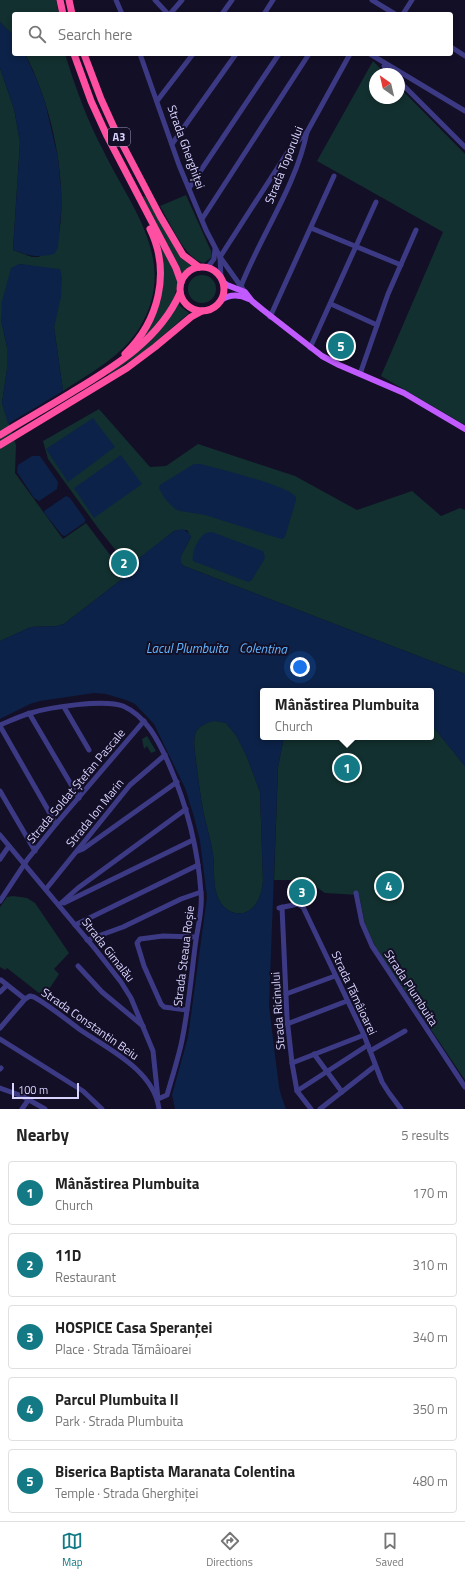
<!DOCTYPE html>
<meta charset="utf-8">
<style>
body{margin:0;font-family:"Titillium Web",sans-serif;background:#f6f6f6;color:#222}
.compass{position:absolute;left:369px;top:68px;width:36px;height:36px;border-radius:50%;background:#fff;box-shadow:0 2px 6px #0003;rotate:326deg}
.scale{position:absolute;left:12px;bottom:10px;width:67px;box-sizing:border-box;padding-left:4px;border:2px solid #d9d4ff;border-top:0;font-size:11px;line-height:14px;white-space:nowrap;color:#d9d4ff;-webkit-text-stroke:3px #130f26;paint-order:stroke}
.you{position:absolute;left:300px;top:667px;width:14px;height:14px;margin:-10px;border:3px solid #fff;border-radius:50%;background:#1a73e8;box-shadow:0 0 0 6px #1a73e833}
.badge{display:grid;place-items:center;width:26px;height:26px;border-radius:50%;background:#137a85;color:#fff;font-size:13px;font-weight:700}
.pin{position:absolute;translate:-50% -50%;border:2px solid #fff;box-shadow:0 1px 4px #0006}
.popup{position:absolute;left:260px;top:688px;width:174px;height:52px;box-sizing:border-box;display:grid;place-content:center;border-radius:4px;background:#fff;filter:drop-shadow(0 1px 3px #0005);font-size:13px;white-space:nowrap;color:#767676}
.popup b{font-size:15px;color:#222}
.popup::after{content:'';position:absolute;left:50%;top:100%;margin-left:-8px;border:8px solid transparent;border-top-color:#fff}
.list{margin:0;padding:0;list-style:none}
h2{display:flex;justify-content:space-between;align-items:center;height:52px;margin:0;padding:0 16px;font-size:17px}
h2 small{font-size:13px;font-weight:400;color:#767676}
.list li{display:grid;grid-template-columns:26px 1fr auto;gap:12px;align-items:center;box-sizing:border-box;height:64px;margin:0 8px 8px;padding:0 8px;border:1px solid #e0e0e0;border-radius:4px}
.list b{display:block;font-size:15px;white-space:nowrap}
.list p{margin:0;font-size:13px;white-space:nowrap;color:#767676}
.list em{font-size:13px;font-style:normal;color:#767676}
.icon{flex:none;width:22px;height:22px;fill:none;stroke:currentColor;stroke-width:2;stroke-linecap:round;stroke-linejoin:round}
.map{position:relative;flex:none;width:465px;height:1109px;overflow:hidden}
.search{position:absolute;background:#fff;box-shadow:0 2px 6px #0003;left:12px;right:12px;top:12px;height:44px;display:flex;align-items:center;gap:10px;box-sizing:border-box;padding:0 14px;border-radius:4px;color:#767676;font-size:15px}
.sheet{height:412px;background:#fff}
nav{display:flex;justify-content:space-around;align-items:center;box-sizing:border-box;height:56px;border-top:1px solid #e0e0e0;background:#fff;font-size:11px;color:#767676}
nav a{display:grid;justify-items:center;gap:2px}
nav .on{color:#137a85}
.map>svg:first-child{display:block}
.green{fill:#12302f}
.water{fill:#0c2248;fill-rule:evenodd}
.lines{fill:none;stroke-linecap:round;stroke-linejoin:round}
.stream{stroke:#0c2248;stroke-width:1.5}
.minor{stroke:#3d3a85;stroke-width:5}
.major{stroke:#c25bff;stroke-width:6}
.highway{stroke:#ff4fa3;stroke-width:7}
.labels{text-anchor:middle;stroke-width:4;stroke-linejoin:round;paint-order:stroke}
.shield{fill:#130f26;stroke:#9e99be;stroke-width:1}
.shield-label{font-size:11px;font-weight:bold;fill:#d9d4ff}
.street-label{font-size:12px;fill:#d9d4ff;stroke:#130f26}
.water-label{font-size:13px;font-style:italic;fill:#62b6ff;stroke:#130f26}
</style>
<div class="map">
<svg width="465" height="1109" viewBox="0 0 465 1109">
<rect width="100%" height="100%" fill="#130f26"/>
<!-- green -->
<g class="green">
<path d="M0,0H56L59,14H14V36L0,22Z"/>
<path d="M25,54H65C75,86 87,120 103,150C131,208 179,261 140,327C123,356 90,373 63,391L54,327L57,312L60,270L19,264L1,320L7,347V369L2,403L16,445L15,473L63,539L86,523L126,576L64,624L57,626L31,627L0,641V68L14,109L20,142L13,250L32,257H39L58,240C69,184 52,104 25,54Z"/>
<path d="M373,61L386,74H375V98H399V87L465,154V425L381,376L443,232L317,161Z"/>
<path d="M186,195L211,251L212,257L204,263C185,260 170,222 160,206Z"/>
<path d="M145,196L181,257L191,266L181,274L143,197Z"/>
<path d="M157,238C163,250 176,265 177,279C178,307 153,330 135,348C146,326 164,303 163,278C163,264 159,251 157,238Z"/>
<circle cx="202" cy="289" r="14"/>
<path d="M178,302L181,307L189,313L146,350L109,375L108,374L127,360Z"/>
<path d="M99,409L150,467L166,466L198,444L295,476L357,510L412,491L441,516L460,508L465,510V674L184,566L181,563V556L191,537L187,530H178L174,531L129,567L98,528L48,459L43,441Z"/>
<path d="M214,720L226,723L236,735L247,757L260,792L263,881C262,889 261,897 256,904C245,919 227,915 219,900C212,886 215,869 213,855C211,840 206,825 203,810C200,794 198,777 196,761C195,753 193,743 195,734C198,726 206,723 214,720Z"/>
<path d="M431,724L465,766V1080L376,948L365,924L359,895L325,893L313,885H301V880H274L278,767L284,737H431Z"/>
<path d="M147,736L156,751L151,753L147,746L144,749L142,739Z"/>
<path d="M13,896L27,898L35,903L69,953L54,969L59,974L44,997L7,968L5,970L0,967V907L7,897Z"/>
</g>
<!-- water -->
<g class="water">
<path d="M0,22L14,36V54H25L37,80L45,102L58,158L62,199L58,248L54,254C35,258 31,256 13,250L20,142L14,109L0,68Z"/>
<path d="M19,264L60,269L62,277L61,297L54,327L63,391L8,424L2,403L7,369V347L1,320L2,301L11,268Z"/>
<path d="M93,418L115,447L68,482L46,449Z"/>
<path d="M121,455L142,484L94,518L74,488Z"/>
<path d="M32,456H40L58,482L57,489L39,501L34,498L17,472L18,465Z"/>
<path d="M194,464H201C218,469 288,485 296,497V500L285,537L282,539L278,538L205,515L180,511L175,509L165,499L159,488L160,485Z"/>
<path d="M66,496L70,498L85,519V522L65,536L62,535L45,514L44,511Z"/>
<path d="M183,529L190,534L191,537L181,556V563L184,566L465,674V766L431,724V691H263V737H284L278,767L269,1006L279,1087L281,1095L286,1109H175L172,1095L188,1037L207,897L200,841L194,817L185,788L154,724L135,704L126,700L106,694L94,693L40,701L30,704L0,719V641L31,627L57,626L64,624L126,576L129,567L134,562L174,531ZM214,721L226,723L236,735L247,757L260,792L263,881C262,889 261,897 256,904C245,919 227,915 219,900C212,886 215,869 213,855C211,840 206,825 203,810C200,794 198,778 196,761C195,753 193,743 195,734C198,726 206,723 214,721Z"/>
<path d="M212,532L263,551L265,557L264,560L251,581L248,582L193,561C191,554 197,540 203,535C205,533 209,532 212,532Z"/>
</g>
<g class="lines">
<!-- stream -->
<path class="stream" d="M25,55L27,54"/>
<!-- minor -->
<g class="minor">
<path d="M116,0L122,14"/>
<path d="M155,0L168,14"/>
<path d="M372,0L395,14"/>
<path d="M170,14L182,0"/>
<path d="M222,14L232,0"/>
<path d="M264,14L273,0"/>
<path d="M403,14L412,0"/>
<path d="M451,47L465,56"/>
<path d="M140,54L179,165L206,230L220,257L245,292"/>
<path d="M370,54L465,111"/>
<path d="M384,66L392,74"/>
<path d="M399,81L465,147"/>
<path d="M157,101L193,54"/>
<path d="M172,144L236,54"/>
<path d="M189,188L279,54"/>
<path d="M202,219L309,54"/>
<path d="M311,228L401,265"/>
<path d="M220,257L289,150L307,132"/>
<path d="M220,257L221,279"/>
<path d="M207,268L214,259L215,249"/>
<path d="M241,286C261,235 296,186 307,132L350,54"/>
<path d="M331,304L377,325"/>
<path d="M270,317L334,176"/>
<path d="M310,348L376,202"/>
<path d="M360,374L388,294L416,230"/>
<path d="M64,707L89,750"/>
<path d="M29,713L79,798"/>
<path d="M0,725C10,721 20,716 31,713C50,707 105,699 123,706C146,716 158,740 168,762C186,803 198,847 201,893C203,910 197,929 195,947C191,979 188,1013 181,1045C177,1062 172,1078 167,1095L158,1099L153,1051L131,998L121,982L96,950L0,835"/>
<path d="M0,726L56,824"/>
<path d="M0,791L35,851"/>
<path d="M78,851L83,849L177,782"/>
<path d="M0,859L9,846"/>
<path d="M46,889L130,785L165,755"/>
<path d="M356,893L362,923L372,946L465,1087"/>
<path d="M0,901L27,860L56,824L144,721"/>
<path d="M64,903L193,840"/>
<path d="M59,905L78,888L186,809"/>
<path d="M282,907L287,1018L292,1063L297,1091L311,1109"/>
<path d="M279,908L298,904L303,907L364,1035L382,1082L389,1093L401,1109"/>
<path d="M75,925L198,865"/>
<path d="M87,940L123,927L181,899L201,892"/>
<path d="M78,966L102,992L143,1026"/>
<path d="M1,980L25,999"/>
<path d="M0,992L7,985"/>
<path d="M286,994L335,976"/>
<path d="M187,1010L164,1007L161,1004L144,966L137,943L140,939L163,936L196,937"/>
<path d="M287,1024L347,1001"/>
<path d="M0,1028L25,999L30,996L34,997C50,1006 64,1018 79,1029C108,1049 154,1070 159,1109"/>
<path d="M0,1039L83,1091L102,1109"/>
<path d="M370,1051L405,1031"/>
<path d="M314,1054L342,1092"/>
<path d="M292,1063L364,1035"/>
<path d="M0,1069L1,1068"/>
<path d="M0,1088L22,1096L45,1109"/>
<path d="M297,1091L368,1045"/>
<path d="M22,1109L29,1099"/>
<path d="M320,1109L375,1066"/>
</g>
<!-- major -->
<g class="major">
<path d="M222,281L227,285L245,292L252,301L263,310L322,356L339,365L404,393L465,429"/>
<path d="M221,300C230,294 239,294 249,299"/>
</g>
<!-- highway -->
<g class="highway">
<path d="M60,0L63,14"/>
<path d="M69,0L72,14"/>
<path d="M74,54L91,101L107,136L176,268L181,282"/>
<path d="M84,54L101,99L116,132L160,216L183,255L199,267"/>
<circle cx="202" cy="289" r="22"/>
<path d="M125,354C159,321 171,272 150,229"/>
<path d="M0,435C23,421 46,408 69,394C112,368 159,341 180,293"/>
<path d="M0,445L127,368L155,347L191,317L202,311"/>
</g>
</g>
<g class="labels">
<!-- shield labels -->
<rect class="shield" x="108" y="128" width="22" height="18" rx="3"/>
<g class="shield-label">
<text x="119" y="141">A3</text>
</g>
<!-- street labels -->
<g class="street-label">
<text transform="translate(186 147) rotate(70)" y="4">Strada Gherghiței</text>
<text transform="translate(284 165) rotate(-68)" y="4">Strada Toporului</text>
<text transform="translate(76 786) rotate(-50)" y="4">Strada Soldat Ștefan Pascale</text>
<text transform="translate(95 813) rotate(-51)" y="4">Strada Ion Marin</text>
<text transform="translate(108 950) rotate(52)" y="4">Strada Gimalău</text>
<text transform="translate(184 956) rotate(-83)" y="4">Strada Steaua Roșie</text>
<text transform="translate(411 988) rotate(57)" y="4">Strada Plumbuita</text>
<text transform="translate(354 993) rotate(65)" y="4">Strada Tămâioarei</text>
<text transform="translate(278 1011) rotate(-94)" y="4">Strada Ricinului</text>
<text transform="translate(90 1024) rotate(35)" y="4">Strada Constantin Beiu</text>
</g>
<!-- water labels -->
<g class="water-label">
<text x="187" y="653">Lacul Plumbuita</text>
<text transform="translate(263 648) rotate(2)" y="5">Colentina</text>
</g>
</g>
</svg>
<svg class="compass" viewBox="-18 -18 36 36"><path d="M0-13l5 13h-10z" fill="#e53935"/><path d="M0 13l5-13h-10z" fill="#767676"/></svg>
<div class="scale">100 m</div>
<div class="you"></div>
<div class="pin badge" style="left:347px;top:768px">1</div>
<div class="popup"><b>Mânăstirea Plumbuita</b>Church</div>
<div class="pin badge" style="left:124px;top:563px">2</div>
<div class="pin badge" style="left:302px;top:892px">3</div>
<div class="pin badge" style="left:389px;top:886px">4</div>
<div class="pin badge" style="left:341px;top:346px">5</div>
<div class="search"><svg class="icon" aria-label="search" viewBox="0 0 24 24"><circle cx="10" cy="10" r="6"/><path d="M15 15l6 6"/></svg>Search here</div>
</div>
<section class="sheet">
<h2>Nearby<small>5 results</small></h2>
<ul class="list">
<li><span class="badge">1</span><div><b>Mânăstirea Plumbuita</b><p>Church</p></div><em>170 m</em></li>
<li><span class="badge">2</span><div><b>11D</b><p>Restaurant</p></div><em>310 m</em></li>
<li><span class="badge">3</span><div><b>HOSPICE Casa Speranței</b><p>Place · Strada Tămâioarei</p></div><em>340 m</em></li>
<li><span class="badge">4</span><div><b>Parcul Plumbuita II</b><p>Park · Strada Plumbuita</p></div><em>350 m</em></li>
<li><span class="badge">5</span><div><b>Biserica Baptista Maranata Colentina</b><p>Temple · Strada Gherghiței</p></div><em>480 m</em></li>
</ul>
</section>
<nav>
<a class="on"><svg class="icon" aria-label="map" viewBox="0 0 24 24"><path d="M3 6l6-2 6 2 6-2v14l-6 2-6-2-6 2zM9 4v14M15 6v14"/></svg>Map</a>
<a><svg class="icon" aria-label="directions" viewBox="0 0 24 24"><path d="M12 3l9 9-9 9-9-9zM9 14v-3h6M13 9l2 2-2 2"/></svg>Directions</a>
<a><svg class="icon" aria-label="saved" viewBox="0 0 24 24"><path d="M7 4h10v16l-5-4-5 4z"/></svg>Saved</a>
</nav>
